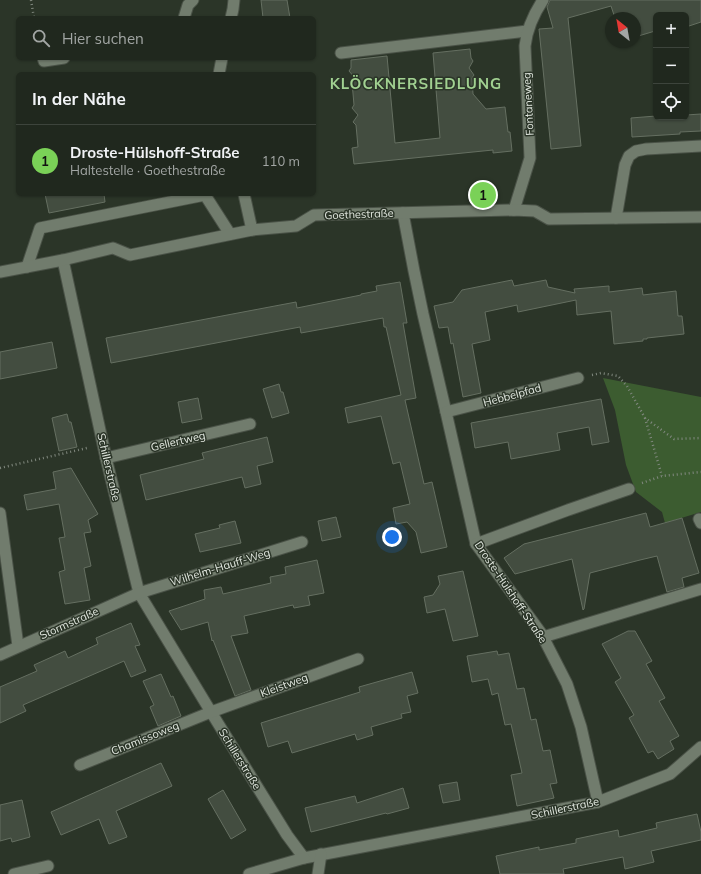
<!DOCTYPE html>
<html lang="de">
<meta charset="utf-8">
<style>
body{margin:0;font-family:Mulish,sans-serif;background:#283027;color:#f1f3f6}
.controls{position:absolute;right:12px;top:12px;display:grid;overflow:hidden;border-radius:6px;box-shadow:0 1px 3px #0004}
.controls button{width:36px;height:36px;display:grid;place-items:center;padding:0;border:0;border-bottom:1px solid #3d443c;background:#20281e;color:#f1f3f6;font:20px sans-serif}
.compass{position:absolute;left:605px;top:12px;width:36px;height:36px;border-radius:50%;background:#20281e;box-shadow:0 1px 3px #0004;rotate:329deg}
.you{position:absolute;left:392px;top:537px;width:14px;height:14px;margin:-10px;border:3px solid #fff;border-radius:50%;background:#1a73e8;box-shadow:0 0 0 6px #1a73e833}
.badge{display:grid;place-items:center;width:26px;height:26px;border-radius:50%;background:#7ad157;color:#111;font-size:13px;font-weight:700}
.pin{position:absolute;translate:-50% -50%;border:2px solid #fff;box-shadow:0 1px 4px #0006}
.list{margin:0;padding:0;list-style:none}
h2{display:flex;justify-content:space-between;align-items:center;height:52px;margin:0;padding:0 16px;font-size:17px}
h2 small{font-size:13px;font-weight:400;color:#a2a6a4}
.list li{display:grid;grid-template-columns:26px 1fr auto;gap:12px;align-items:center;box-sizing:border-box;height:72px;padding:0 16px;border-top:1px solid #3d443c}
.list b{display:block;font-size:15px;white-space:nowrap}
.list p{margin:0;font-size:13px;white-space:nowrap;color:#a2a6a4}
.list em{font-size:13px;font-style:normal;color:#a2a6a4}
.icon{flex:none;width:22px;height:22px;fill:none;stroke:currentColor;stroke-width:2;stroke-linecap:round;stroke-linejoin:round}
.map{position:relative;flex:none;width:701px;height:874px;overflow:hidden}
.search{position:absolute;background:#20281e;box-shadow:0 1px 3px #0004;left:16px;top:16px;width:300px;height:44px;display:flex;align-items:center;gap:10px;box-sizing:border-box;padding:0 14px;border-radius:6px;color:#a2a6a4;font-size:15px}
.panel{position:absolute;background:#20281e;box-shadow:0 1px 3px #0004;left:16px;top:72px;width:300px;height:124px;border-radius:6px}
.map>svg:first-child{display:block}
.green{fill:#3c5c30}
.building{fill:#434d40;stroke:#656f61}
.lines{fill:none;stroke-linecap:round;stroke-linejoin:round}
.service-casing{stroke:#4a5247;stroke-width:13}
.minor-casing{stroke:#4a5247;stroke-width:13}
.path{stroke:#81897f;stroke-width:2.5;stroke-dasharray:1 3;stroke-linecap:butt}
.service{stroke:#717c6d;stroke-width:11}
.minor{stroke:#717c6d;stroke-width:11}
.labels{text-anchor:middle;stroke-width:3;stroke-linejoin:round;paint-order:stroke}
.street-label{font-size:11px;fill:#e4eae2;stroke:#2b3528}
.district-label{font-size:15px;font-weight:bold;letter-spacing:1px;fill:#a1d191;stroke:#2b3528}
</style>
<div class="map">
<svg width="701" height="874" viewBox="0 0 701 874">
<rect width="100%" height="100%" fill="#2b3528"/>
<!-- green -->
<path class="green" d="M603,378L701,397V512L665,523L662,512L636,492L626,465L615,410Z"/>
<!-- building -->
<g class="building">
<path d="M261,0H287L290,18H263Z"/>
<path d="M550,0H701V22L686,27V15H656V35L655,31L635,37V18H615L611,6L568,18L581,146L551,149L539,29L553,28L547,7Z"/>
<path d="M470,49L471,58L473,61L469,68L474,75L472,78L473,94L486,109L505,107L508,132H510L512,151L493,153V150L354,164L352,148L358,147L356,125L353,122L358,115L352,108L354,105L352,82L355,78L349,71L351,68V60L387,56L395,143L440,138L433,53Z"/>
<path d="M701,114V131L680,132V134L632,137L631,118L656,116V117H686V115Z"/>
<path d="M45,194H104L105,202L49,213Z"/>
<path d="M512,280L514,286L546,280L548,287L575,293L574,289L609,286V292L642,288L643,295L676,291L678,316H682L684,334L647,338V339H643V341L614,344L611,311L577,315L576,300L518,312L517,305L485,312L490,340L472,344L481,393L463,397L453,343L451,344L448,327L439,328L434,306L453,302L462,290Z"/>
<path d="M400,282L407,323H403L416,398L405,400L424,484L432,482L447,547L421,553L416,532L407,522L396,524L393,508L410,504L400,462L393,464L381,416L348,423L345,408L401,395L386,327H384L383,318L301,333L300,327L111,363L106,338L296,302L297,308L361,295V294L377,291L376,286Z"/>
<path d="M52,342L57,368L0,379V352Z"/>
<path d="M279,384L281,392H283L289,413L272,418L263,389Z"/>
<path d="M198,398L202,419L182,423L178,402Z"/>
<path d="M601,399L609,442L592,445L589,427L557,433L560,450L511,459L508,442L475,448L471,423Z"/>
<path d="M67,414L69,422H71L77,447L59,451L52,418Z"/>
<path d="M267,437L273,462L257,466L261,484L245,488L242,477L146,500L140,475L204,459L202,453Z"/>
<path d="M71,468L98,514L88,520L91,532L84,533L91,566L84,568L90,600L65,604L59,572L65,570L59,538L65,537L59,504L27,510L24,495L56,489L53,472Z"/>
<path d="M646,513L650,527L682,518L699,573L682,578L684,587L667,592L657,556L640,560L590,573L584,609L583,610L572,559L515,574L504,558L524,544Z"/>
<path d="M336,517L341,537L322,541L318,521Z"/>
<path d="M235,521L241,543L200,552L195,534L220,528L219,525Z"/>
<path d="M317,560L324,593L308,596L310,605L294,608L293,605L244,616L248,633L231,636L251,690L235,696L213,640L212,641L208,622L181,630L169,611L205,599L204,590L221,587L223,594L271,583L270,577L286,574L285,567Z"/>
<path d="M463,571L478,636L453,641L445,609L427,613L424,597L433,595L440,584L438,576Z"/>
<path d="M131,623L140,645L135,646L146,671L131,677L124,661L23,705L26,711L0,723V687L37,671L34,665L65,651L68,658L98,644L96,638Z"/>
<path d="M628,631H635L652,661L646,664L665,698L659,701L679,736L670,741L674,749L658,759L653,751L648,753L629,718L634,715L615,682L621,678L602,644Z"/>
<path d="M497,651L498,655L509,653L517,689L524,688L531,720L536,719L543,751L550,750L557,783L550,784L554,798L517,806L511,775L522,773L511,724L505,725L498,693L492,695L488,679L472,682L467,656Z"/>
<path d="M412,672L418,693L407,696L411,712L401,714L402,718L371,727L373,735L357,740L355,734L292,753L288,741L268,747L261,723L360,692L359,687Z"/>
<path d="M161,674L171,697L173,696L181,716L158,726L150,707L154,705L143,681Z"/>
<path d="M161,763L172,786L116,811L127,837L109,844L99,819L61,835L51,812Z"/>
<path d="M457,782L460,800L443,803L439,785Z"/>
<path d="M403,788L409,808L387,814L386,813L311,832L305,808L355,796L357,803Z"/>
<path d="M223,790L246,830L231,839L208,799Z"/>
<path d="M22,800L30,837L12,842L11,838L0,841V805Z"/>
<path d="M697,814L701,832V840L651,851L654,862L625,869L623,857L563,869L564,874H500L496,856L539,847V850L576,843V839L618,830L619,837L657,828L656,823Z"/>
</g>
<g class="lines">
<!-- service casing -->
<g class="service-casing">
<g id="service">
<path d="M341,53L527,31"/>
<path d="M616,218L625,165L629,156L636,151L646,149L701,146"/>
<path d="M27,267L40,228L205,195L230,234"/>
<path d="M699,519L701,523"/>
<path d="M543,637L701,589"/>
</g>
</g>
<!-- minor casing -->
<g class="minor-casing">
<g id="minor">
<path d="M184,18L188,5L193,0"/>
<path d="M231,18L233,9L234,0"/>
<path d="M43,58L44,61L64,58"/>
<path d="M219,74L222,58"/>
<path d="M244,194L252,230"/>
<path d="M514,210L530,158L525,46C527,29 533,15 543,0"/>
<path d="M403,213L414,271L423,314L446,412L476,544L541,633L567,684L581,727L598,802"/>
<path d="M63,260L106,458L139,593L211,712L287,835L304,858L598,802L670,774L701,747"/>
<path d="M0,272L63,260L113,248L130,255L252,230L296,226L314,215L514,210L535,211L549,219L701,217"/>
<path d="M446,412L578,378"/>
<path d="M106,458L250,424"/>
<path d="M0,513L18,646"/>
<path d="M476,544L568,510L629,489"/>
<path d="M0,655L139,593L302,542"/>
<path d="M80,765L211,712L358,659"/>
<path d="M14,874L48,866"/>
<path d="M249,874L304,858"/>
<path d="M318,874L321,854"/>
</g>
</g>
<!-- path -->
<g class="path">
<path d="M31,0L34,18"/>
<path d="M592,375L601,373L618,376L627,386L645,418L674,439L701,438"/>
<path d="M645,418L662,476"/>
<path d="M0,468L87,448"/>
<path d="M642,483L662,476L701,472"/>
</g>
<!-- service -->
<use href="#service" class="service"/>
<!-- minor -->
<use href="#minor" class="minor"/>
</g>
<g class="labels">
<!-- street labels -->
<g class="street-label">
<text transform="translate(528 104) rotate(-93)" y="4">Fontaneweg</text>
<text transform="translate(359 214) rotate(-2)" y="4">Goethestraße</text>
<text transform="translate(512 395) rotate(-15)" y="4">Hebbelpfad</text>
<text transform="translate(178 441) rotate(-13)" y="4">Gellertweg</text>
<text transform="translate(109 467) rotate(77)" y="4">Schillerstraße</text>
<text transform="translate(220 567) rotate(-17)" y="4">Wilhelm-Hauff-Weg</text>
<text transform="translate(511 592) rotate(56)" y="4">Droste-Hülshoff-Straße</text>
<text transform="translate(69 623) rotate(-24)" y="4">Stormstraße</text>
<text transform="translate(284 685) rotate(-20)" y="4">Kleistweg</text>
<text transform="translate(145 738) rotate(-22)" y="4">Chamissoweg</text>
<text transform="translate(240 759) rotate(58)" y="4">Schillerstraße</text>
<text transform="translate(565 808) rotate(-12)" y="4">Schillerstraße</text>
</g>
<!-- district labels -->
<g class="district-label">
<text x="416" y="89">KLÖCKNERSIEDLUNG</text>
</g>
</g>
</svg>
<div class="controls">
<button>+</button>
<button>−</button>
<button><svg class="icon" aria-label="locate" viewBox="0 0 24 24"><circle cx="12" cy="12" r="6"/><path d="M12 2v4M12 18v4M2 12h4M18 12h4"/></svg></button>
</div>
<svg class="compass" viewBox="-18 -18 36 36"><path d="M0-13l5 13h-10z" fill="#e53935"/><path d="M0 13l5-13h-10z" fill="#a2a6a4"/></svg>
<div class="you"></div>
<div class="pin badge" style="left:483px;top:195px">1</div>
<div class="search"><svg class="icon" aria-label="search" viewBox="0 0 24 24"><circle cx="10" cy="10" r="6"/><path d="M15 15l6 6"/></svg>Hier suchen</div>
<section class="panel">
<h2>In der Nähe<small></small></h2>
<ul class="list">
<li><span class="badge">1</span><div><b>Droste-Hülshoff-Straße</b><p>Haltestelle · Goethestraße</p></div><em>110 m</em></li>
</ul>
</section>
</div>
